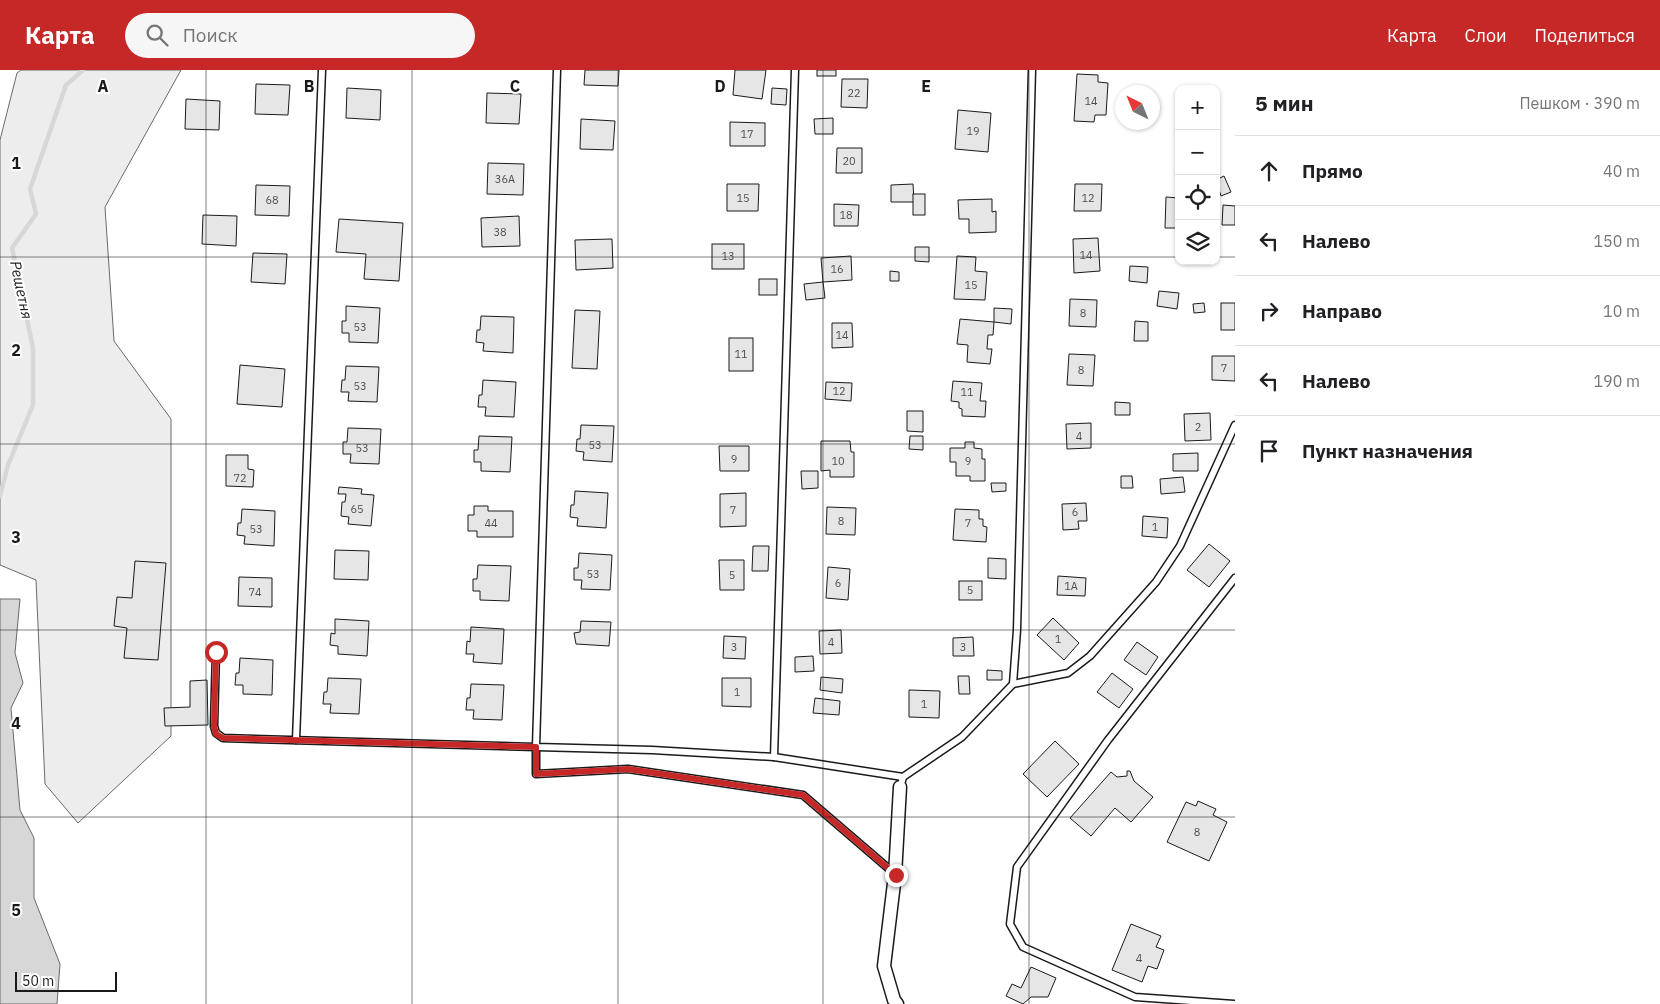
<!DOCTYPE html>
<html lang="ru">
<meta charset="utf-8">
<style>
body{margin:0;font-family:"IBM Plex Sans",sans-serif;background:#f6f6f6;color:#202124}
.controls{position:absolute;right:15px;top:15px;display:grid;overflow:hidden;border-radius:10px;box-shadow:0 1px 4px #0004}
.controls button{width:45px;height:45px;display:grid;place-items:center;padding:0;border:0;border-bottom:1px solid #e0e0e0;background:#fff;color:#202124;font:25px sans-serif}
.compass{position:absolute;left:1115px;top:15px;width:45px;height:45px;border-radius:50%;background:#fff;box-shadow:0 1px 4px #0004;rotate:317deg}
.scale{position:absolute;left:15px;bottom:12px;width:102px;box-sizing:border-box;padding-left:5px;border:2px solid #1a1a1a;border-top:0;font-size:14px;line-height:18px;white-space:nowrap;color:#1a1a1a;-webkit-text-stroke:4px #fff;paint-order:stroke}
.stop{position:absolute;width:15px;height:15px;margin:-11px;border:4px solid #c62828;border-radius:50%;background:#fff}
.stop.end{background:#c62828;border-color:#fff;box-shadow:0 1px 5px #0008}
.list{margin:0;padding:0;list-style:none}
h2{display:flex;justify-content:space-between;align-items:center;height:65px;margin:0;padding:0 20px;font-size:21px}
h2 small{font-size:16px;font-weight:400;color:#757577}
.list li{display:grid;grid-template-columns:32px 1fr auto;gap:15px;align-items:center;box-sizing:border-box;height:70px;padding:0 20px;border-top:1px solid #e0e0e0}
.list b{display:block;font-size:19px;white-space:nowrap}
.list em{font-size:16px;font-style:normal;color:#757577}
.icon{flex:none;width:28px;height:28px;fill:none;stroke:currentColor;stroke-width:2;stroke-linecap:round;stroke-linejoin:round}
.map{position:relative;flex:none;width:1235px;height:934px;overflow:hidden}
header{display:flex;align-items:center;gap:30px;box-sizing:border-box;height:70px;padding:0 25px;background:#c62828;color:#fff}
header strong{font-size:24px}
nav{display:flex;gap:28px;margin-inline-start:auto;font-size:18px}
.search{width:350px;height:45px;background:#f6f6f6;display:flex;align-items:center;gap:12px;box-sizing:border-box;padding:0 18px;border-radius:28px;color:#757577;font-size:19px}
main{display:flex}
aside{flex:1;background:#fff}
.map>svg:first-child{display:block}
.built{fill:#ededed;stroke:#6a6a6a}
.water{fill:#d7d7d7;stroke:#6a6a6a}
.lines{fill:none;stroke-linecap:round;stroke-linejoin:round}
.stream{stroke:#d7d7d7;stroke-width:4.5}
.building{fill:#e6e6e6;stroke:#1a1a1a}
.lane-casing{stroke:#1a1a1a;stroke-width:9}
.street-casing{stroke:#1a1a1a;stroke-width:15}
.lane{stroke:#fff;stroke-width:6}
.street{stroke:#fff;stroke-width:12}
.route{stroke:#c62828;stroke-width:6}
.grid{fill:none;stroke:#1a1a1a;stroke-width:1;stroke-opacity:0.55}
.labels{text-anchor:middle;stroke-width:4;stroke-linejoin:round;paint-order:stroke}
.number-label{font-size:11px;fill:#4d4d4d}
.water-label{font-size:15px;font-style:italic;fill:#1a1a1a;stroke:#fff}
.grid-label{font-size:16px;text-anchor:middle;font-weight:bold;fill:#1a1a1a;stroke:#fff;stroke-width:4;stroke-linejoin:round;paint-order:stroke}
</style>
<header>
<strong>Карта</strong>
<div class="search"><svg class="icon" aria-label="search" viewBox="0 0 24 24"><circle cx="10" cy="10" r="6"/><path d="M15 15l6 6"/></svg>Поиск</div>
<nav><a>Карта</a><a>Слои</a><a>Поделиться</a></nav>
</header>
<main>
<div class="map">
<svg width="1235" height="934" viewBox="0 0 1235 934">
<rect width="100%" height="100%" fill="#fff"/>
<!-- built -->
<path class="built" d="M21,0H181L105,137L114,271L171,349V666L78,753L45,714L36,510L0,495V70L17,3Z"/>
<!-- water -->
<path class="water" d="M0,529H20L15,583L23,613L11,638L20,740L34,768V828L60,894L57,934H0Z"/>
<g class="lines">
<!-- stream -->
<path class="stream" d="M0,426L8,395L33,335V278L12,178L36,144L30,119L66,15L83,0"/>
</g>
<!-- building -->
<g class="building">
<path d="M585,0H619L618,16L584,15Z"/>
<path d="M735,0H766L762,29L733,25Z"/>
<rect x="817" y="0" width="19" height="6"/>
<path d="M1077,4L1098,5V12L1108,13L1106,45H1095L1094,52L1074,51Z"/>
<path d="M842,9H868L867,38L841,37Z"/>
<path d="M256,14L290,15L288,45L255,44Z"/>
<path d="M347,18L381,20L380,50L346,48Z"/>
<path d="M772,18L787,19L786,35L771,34Z"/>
<path d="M487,23L521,24L519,54L486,53Z"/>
<path d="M186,29L220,31L219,60L185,59Z"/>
<path d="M958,40L991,43L988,82L955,79Z"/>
<path d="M833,48V64H815L814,49Z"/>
<path d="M581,49L615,51L613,80L580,79Z"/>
<path d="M730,52L765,53V76H730Z"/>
<path d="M837,78H862V103H836Z"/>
<path d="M488,93L524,94L523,125L487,124Z"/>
<path d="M1224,106L1231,122L1221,126L1216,110Z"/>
<path d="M727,114H759L758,141H727Z"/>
<path d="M913,114L914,132H891V115Z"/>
<path d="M1075,114H1102L1101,141H1074Z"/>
<path d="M256,115L290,116L289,146L255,145Z"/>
<rect x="913" y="124" width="12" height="21"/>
<path d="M1166,127L1179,128V158H1165Z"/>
<path d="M992,129V142L996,141V162L969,163V149H959L958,130Z"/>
<path d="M834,134L859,135L858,156H834Z"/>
<path d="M1223,135L1235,136V155H1222Z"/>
<path d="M203,145L237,146L236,176L202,174Z"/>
<path d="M519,146L520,176L482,177L481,148Z"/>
<path d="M339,149L403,153L399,211L364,209L366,184L336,182Z"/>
<path d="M1098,168L1100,201L1074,203L1073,169Z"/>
<path d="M612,169L613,198L576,200L575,170Z"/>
<rect x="712" y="174" width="32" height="25"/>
<path d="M915,177H929V192L915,191Z"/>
<path d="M253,183L287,184L285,214L251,212Z"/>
<path d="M851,186L852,210L823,212L821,188Z"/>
<path d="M957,186L976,187L975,201L987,202L985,230L954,229Z"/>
<path d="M1130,196L1148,197L1147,213L1129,211Z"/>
<path d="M890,201L899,202V211H890Z"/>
<rect x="759" y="209" width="18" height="16"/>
<path d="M823,212L825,228L806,230L804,214Z"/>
<path d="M1159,221L1179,223L1177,239L1157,236Z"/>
<path d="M1070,229L1097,230L1096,257L1069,256Z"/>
<path d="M1204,233L1205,242L1194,243L1193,234Z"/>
<rect x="1221" y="233" width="14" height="27"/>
<path d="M346,236L380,238L378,273L349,272V263H342V251H346Z"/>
<path d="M994,238L1012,239L1011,254L994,252Z"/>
<path d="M575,240L600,241L597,299L572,298Z"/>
<path d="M481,246L514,247L513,283L483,281L484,273L476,272L477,260H480Z"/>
<path d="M960,249L994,252L993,265H988L987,279H992L990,294L967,292L968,275L957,274Z"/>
<path d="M1135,251L1148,252V271H1134Z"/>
<path d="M832,253H852L853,277L832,278Z"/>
<rect x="729" y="268" width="24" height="33"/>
<path d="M1069,284L1095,285L1093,316L1067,315Z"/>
<path d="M1212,286H1235V311L1212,310Z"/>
<path d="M240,295L285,299L282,337L237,334Z"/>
<path d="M346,296L379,297L377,332L348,331L349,322H341L342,310H345Z"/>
<path d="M483,310L516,312L514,347L485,346L486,337H478L479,325H482Z"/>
<path d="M953,311L982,313L980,331H986L985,347L962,346V339L959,338V332L951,331Z"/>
<path d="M826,312L852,313L851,331L825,329Z"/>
<path d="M1115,332L1130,333V345H1115Z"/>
<path d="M907,341H923V362L907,361Z"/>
<path d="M1210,343L1211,370L1185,371L1184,344Z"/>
<path d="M1091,353V378L1067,379L1066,354Z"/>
<path d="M581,355L614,356L612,392L583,390L584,382L576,381L577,369H580Z"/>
<path d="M348,358L381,359L379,394L350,393L351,384H343V372H347Z"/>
<path d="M479,366L512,367L510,402L481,401V392H474V380H478Z"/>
<path d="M910,366H923V380L909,379Z"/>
<path d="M821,371H850L851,382H854V407H830V400L821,401Z"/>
<path d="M965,372H974V378L982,379V389H985V411H970V406H956V392H950V378H965Z"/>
<path d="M719,376H749V401H720Z"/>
<path d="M1198,383V401H1173V384Z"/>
<path d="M226,385H248V399L254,400L253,417L226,416Z"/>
<path d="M801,401H818V418L802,419Z"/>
<path d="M1121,406H1132L1133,418H1121Z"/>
<path d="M1183,407L1185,422L1161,424L1160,409Z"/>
<path d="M991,413H1006V421L992,422Z"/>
<path d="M339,417L362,419L361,424L374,425L371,456L348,454L349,447L341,446L342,432H345L346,424H338Z"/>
<path d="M575,421L608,423L606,458L577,456L578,448L570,447L571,435H574Z"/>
<path d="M746,423V456L720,457V424Z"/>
<path d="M1086,433L1087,451H1078L1079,459L1063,460L1062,434Z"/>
<path d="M474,436H488V441H513V467H477V461H468V445H474Z"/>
<path d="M827,437L856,438L855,465L826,464Z"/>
<path d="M242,439L275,441L274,476L244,474L245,466L237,465L238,453H241Z"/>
<path d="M955,439L979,440V449H983V456L987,457L986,472L953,470Z"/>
<path d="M1143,446L1168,448L1167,468L1142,466Z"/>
<path d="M1209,474L1230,491L1209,517L1187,500Z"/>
<path d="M753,476H769L768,501H752Z"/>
<path d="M335,480L369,481L368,510L334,509Z"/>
<path d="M579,483L612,485L610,520L581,519L582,510H574V498H578Z"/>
<path d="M988,488L1006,489V509L988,508Z"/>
<path d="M719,490H744V520H720Z"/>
<path d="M135,491L166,493L158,590L124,588L127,558L114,556L117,527L132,528Z"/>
<path d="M478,495L511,496L509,531L480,530V521H473V509H477Z"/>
<path d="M828,497L850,499L848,530L826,528Z"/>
<path d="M1058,506L1086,508L1085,526L1057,525Z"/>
<path d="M239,507L272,508V537L238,536Z"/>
<rect x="959" y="511" width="23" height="19"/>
<path d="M1053,548L1079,573L1064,590L1037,565Z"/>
<path d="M335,549L369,551L367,586L338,584V576L330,575L331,563L335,564Z"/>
<path d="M581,551L611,552L609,576L576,574L574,563L580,562Z"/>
<path d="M471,557L504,559L502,594L473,592L474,584H466L467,571L470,572Z"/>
<path d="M841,560L842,583L820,584L819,561Z"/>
<path d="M724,566L746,567L745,589L723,588Z"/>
<path d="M973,567L974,586H953V568Z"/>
<path d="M1137,572L1158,587L1146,605L1124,590Z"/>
<path d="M813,586L814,601L795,602V587Z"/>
<path d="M240,588L273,590L272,625L243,624V615H235L236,603H239Z"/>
<path d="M987,600L1002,601V610H987Z"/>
<path d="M1112,603L1133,619L1119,638L1097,622Z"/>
<path d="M958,606H969L970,624H959Z"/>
<path d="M821,607L843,609L842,623L820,620Z"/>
<path d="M328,608L361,609L359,644L330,643L331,634H323L324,622H327Z"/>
<path d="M722,608H751V637L722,636Z"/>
<path d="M207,610L208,655L165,656L164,638L190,637V611Z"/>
<path d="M471,614L504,615L502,650L473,649L474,640H466L467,628H470Z"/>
<path d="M909,620L940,621L939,648L909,647Z"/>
<path d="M815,628L840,631L839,645L813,643Z"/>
<path d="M1055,671L1079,694L1047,727L1023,704Z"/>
<path d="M1127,701H1130L1134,711L1153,727L1131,752L1115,738L1091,766L1070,748L1111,702L1117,707L1127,706Z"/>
<path d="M1198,731L1216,739L1213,745L1227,752L1209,791L1167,772L1186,732L1196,736Z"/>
<path d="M1131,854L1161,866L1156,877L1164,880L1157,899L1148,896L1142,912L1112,900Z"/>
<path d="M1031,897L1056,908L1048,927H1031L1023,934L1006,926L1012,914L1021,918Z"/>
</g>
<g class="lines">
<!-- lane casing -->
<g class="lane-casing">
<g id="lane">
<path d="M557,0L536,677L652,680L774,687"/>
<path d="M795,0L774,687L903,707"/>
<path d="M216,582L214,656L216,663L223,668L536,677V704L628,699L803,725L895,804"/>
<path d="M1013,614L1068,603L1090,586L1156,512L1180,476L1235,355"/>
<path d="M296,670L322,0"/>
<path d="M902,711L903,707L962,667L1013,614L1017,560L1032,0"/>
<path d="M1234,934L1135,927L1023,877L1010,854L1017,797L1108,670L1235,508"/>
</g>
</g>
<!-- street casing -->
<g class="street-casing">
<path id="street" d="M897,934L894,930L884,896L895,805L900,717"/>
</g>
<!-- lane -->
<use href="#lane" class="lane"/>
<!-- street -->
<use href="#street" class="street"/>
</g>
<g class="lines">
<!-- route -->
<path class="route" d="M216,582L214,656L216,664L223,668L536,677V704L628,699L803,725L896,805"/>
</g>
<!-- grid -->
<path class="grid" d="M206,0V934M412,0V934M618,0V934M823,0V934M1029,0V934M0,187H1179M1216,187H1235M0,374H1235M0,560H1235M0,747H1235"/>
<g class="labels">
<!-- number labels -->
<g class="number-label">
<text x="854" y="27">22</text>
<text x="1091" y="35">14</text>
<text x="973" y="65">19</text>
<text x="747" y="68">17</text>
<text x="849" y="95">20</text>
<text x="505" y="113">36А</text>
<text x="743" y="132">15</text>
<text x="1088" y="132">12</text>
<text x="272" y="134">68</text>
<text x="846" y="149">18</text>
<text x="500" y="166">38</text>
<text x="1086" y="189">14</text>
<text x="728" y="190">13</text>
<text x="837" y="203">16</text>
<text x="971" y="219">15</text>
<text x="1083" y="247">8</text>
<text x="360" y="261">53</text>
<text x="842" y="269">14</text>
<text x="741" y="288">11</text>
<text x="1224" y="302">7</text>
<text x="1081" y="304">8</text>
<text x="360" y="320">53</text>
<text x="839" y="325">12</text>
<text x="967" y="326">11</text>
<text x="1198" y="361">2</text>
<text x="1079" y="370">4</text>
<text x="595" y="379">53</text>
<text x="362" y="382">53</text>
<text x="734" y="393">9</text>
<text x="838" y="395">10</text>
<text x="968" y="395">9</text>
<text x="240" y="412">72</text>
<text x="357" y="443">65</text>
<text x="733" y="444">7</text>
<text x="1075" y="446">6</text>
<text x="841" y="455">8</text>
<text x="491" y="457">44</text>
<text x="968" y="457">7</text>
<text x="1155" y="461">1</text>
<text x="256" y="463">53</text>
<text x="593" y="508">53</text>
<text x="732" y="509">5</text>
<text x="838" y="517">6</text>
<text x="1071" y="520">1А</text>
<text x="970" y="524">5</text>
<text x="255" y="526">74</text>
<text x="1058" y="573">1</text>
<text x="831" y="576">4</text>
<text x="734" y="581">3</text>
<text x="963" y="581">3</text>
<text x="737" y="626">1</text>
<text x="924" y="638">1</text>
<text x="1197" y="766">8</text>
<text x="1139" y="892">4</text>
</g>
<!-- water labels -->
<g class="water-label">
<text transform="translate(21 220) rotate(78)" y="5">Решетня</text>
</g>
</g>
<g class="grid-label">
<text x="103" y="22">A</text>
<text x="309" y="22">B</text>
<text x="515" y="22">C</text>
<text x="720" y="22">D</text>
<text x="926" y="22">E</text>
<text x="16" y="99">1</text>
<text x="16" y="286">2</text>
<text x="16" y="473">3</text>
<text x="16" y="659">4</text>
<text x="16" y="846">5</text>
</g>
</svg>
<div class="controls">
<button>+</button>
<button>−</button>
<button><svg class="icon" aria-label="locate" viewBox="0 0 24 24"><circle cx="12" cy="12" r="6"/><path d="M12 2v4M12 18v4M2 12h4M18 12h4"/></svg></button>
<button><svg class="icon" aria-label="layers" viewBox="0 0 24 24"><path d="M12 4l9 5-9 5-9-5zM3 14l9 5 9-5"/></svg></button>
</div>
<svg class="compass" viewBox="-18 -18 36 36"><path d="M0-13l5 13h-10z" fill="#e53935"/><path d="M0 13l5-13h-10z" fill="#757577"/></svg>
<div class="scale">50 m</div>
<div class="stop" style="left:216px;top:582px"></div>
<div class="stop end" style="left:896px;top:805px"></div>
</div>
<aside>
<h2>5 мин<small>Пешком · 390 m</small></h2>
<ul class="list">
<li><svg class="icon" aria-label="ahead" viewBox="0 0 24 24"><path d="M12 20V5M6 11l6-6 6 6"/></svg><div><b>Прямо</b></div><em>40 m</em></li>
<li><svg class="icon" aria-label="left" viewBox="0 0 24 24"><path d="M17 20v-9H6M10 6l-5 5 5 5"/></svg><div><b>Налево</b></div><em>150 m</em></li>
<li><svg class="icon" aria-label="right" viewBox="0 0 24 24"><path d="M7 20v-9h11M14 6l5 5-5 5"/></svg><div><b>Направо</b></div><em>10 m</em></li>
<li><svg class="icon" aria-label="left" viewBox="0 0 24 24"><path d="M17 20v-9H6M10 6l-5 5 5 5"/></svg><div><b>Налево</b></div><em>190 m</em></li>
<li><svg class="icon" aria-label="arrive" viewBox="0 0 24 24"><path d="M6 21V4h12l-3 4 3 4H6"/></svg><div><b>Пункт назначения</b></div></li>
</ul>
</aside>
</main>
